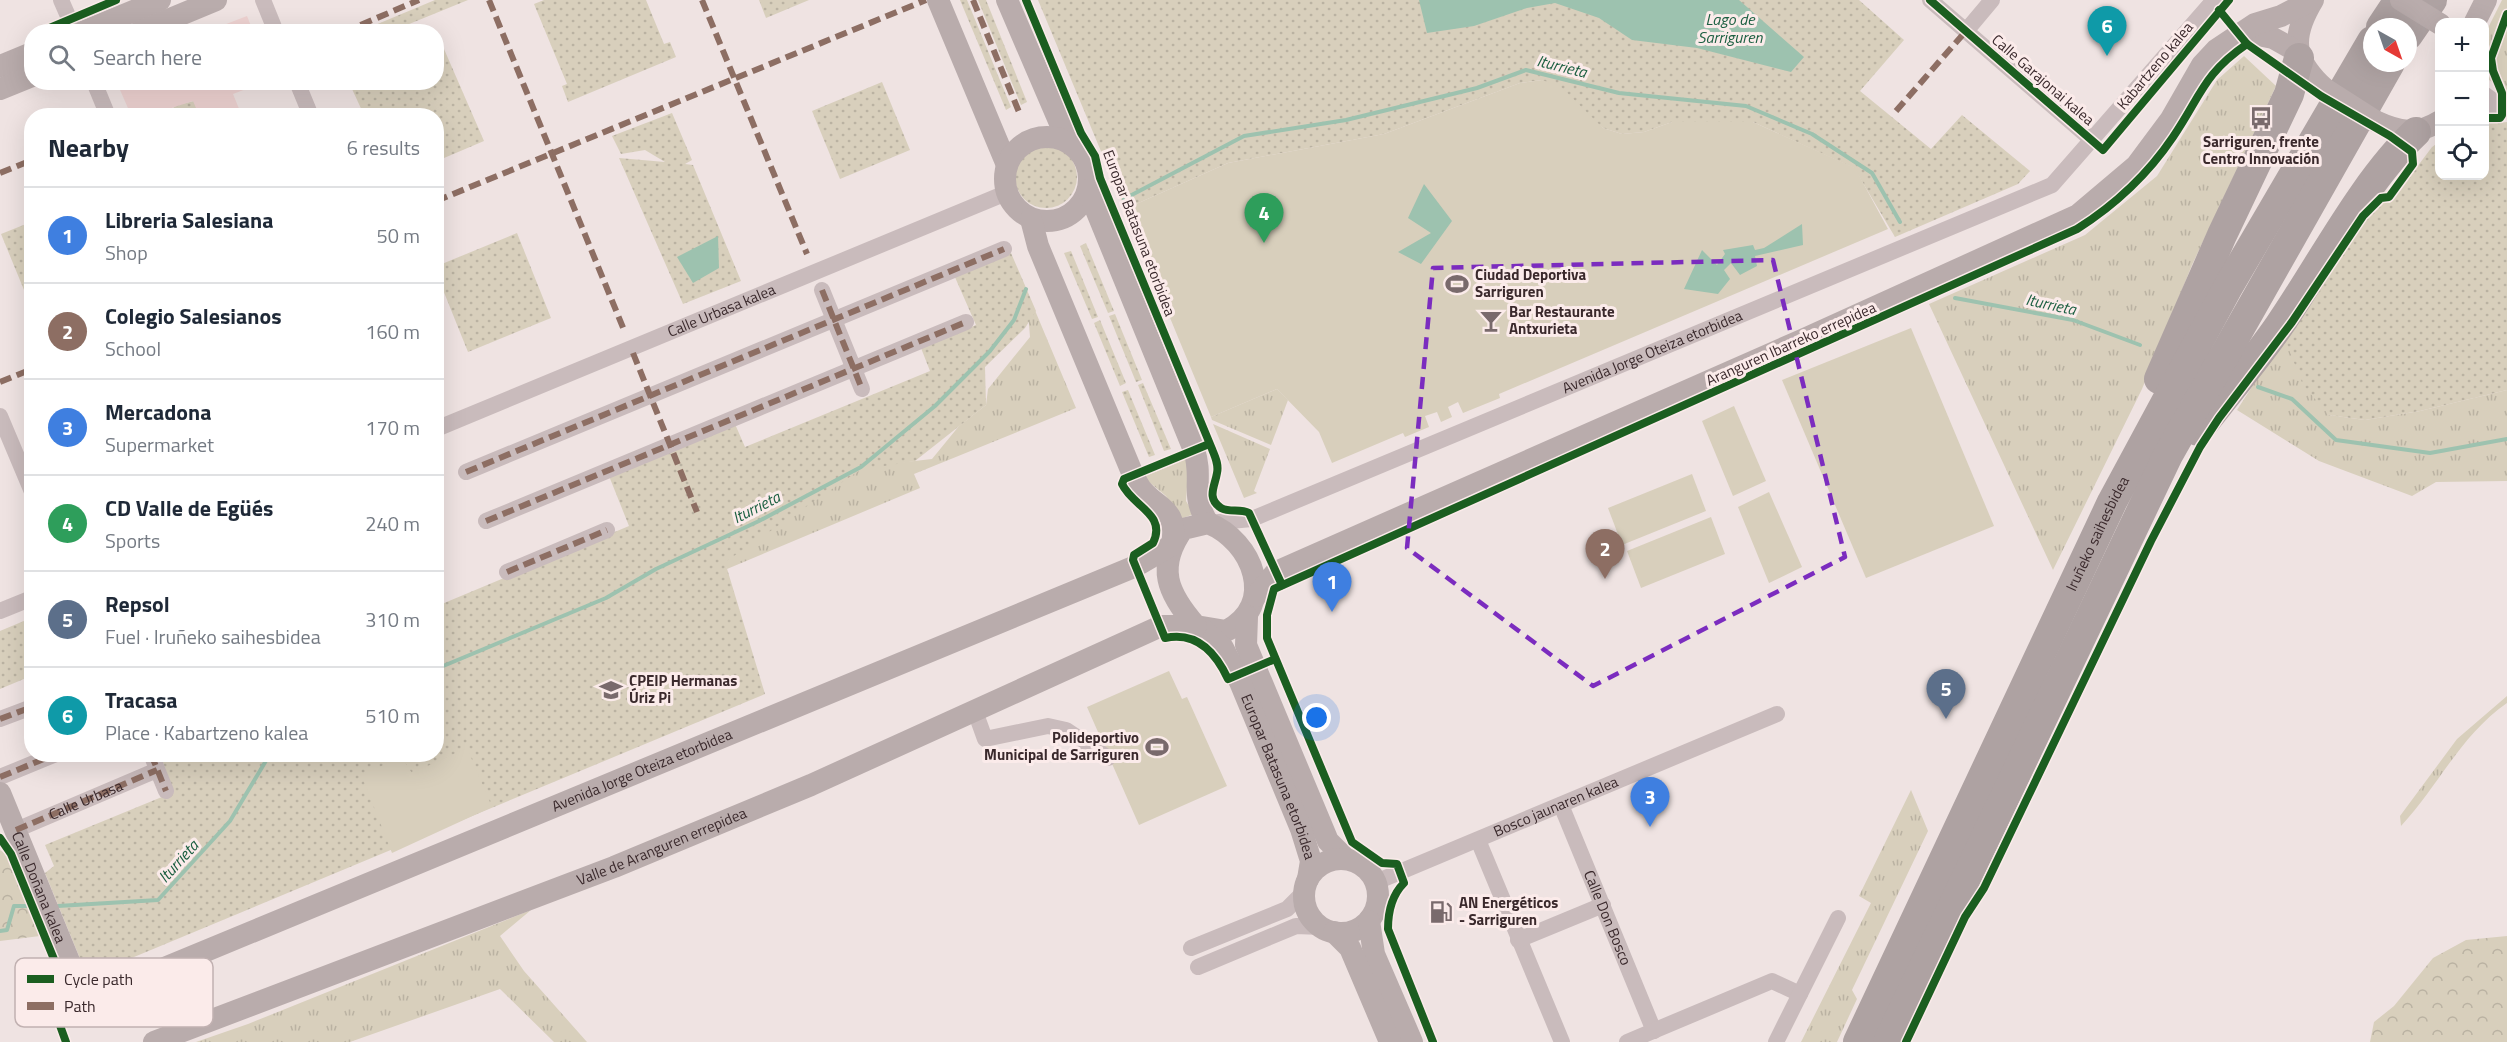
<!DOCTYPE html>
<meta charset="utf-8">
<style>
body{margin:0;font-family:"Titillium Web",sans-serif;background:#f2f2f3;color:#1f2937}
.controls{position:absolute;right:18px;top:18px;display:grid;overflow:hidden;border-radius:12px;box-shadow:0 6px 24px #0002}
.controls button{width:54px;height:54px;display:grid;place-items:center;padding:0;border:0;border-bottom:2px solid #e0e1e3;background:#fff;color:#1f2937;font:30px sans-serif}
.compass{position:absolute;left:2363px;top:18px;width:54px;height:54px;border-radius:50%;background:#fff;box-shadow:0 6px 24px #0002;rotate:140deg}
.you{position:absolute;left:1317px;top:718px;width:21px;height:21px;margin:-15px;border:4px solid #fff;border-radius:50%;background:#1a73e8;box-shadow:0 0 0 9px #1a73e833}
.badge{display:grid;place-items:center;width:39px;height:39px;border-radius:50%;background:#796a6c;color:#fff;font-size:20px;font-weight:700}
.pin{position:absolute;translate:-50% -50px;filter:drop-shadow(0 2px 3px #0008)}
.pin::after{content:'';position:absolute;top:32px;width:21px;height:18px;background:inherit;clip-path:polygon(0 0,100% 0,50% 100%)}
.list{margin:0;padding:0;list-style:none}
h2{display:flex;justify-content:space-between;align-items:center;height:78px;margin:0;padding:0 24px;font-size:26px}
h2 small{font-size:20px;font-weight:400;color:#747a83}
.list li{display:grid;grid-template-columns:39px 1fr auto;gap:18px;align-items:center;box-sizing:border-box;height:96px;padding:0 24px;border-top:2px solid #e0e1e3}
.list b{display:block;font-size:22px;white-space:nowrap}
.list p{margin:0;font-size:20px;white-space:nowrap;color:#747a83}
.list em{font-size:20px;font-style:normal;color:#747a83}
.icon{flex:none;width:33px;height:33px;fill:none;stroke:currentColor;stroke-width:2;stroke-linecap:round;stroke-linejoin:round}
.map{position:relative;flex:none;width:2507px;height:1042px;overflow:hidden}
.search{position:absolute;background:#fff;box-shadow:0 6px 24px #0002;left:24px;top:24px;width:420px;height:66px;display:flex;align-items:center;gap:15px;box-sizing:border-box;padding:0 21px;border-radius:24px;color:#747a83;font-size:22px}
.panel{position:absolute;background:#fff;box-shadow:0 6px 24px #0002;left:24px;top:108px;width:420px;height:654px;border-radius:24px}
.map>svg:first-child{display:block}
.grass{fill:url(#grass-tufts)}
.forest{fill:url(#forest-crowns)}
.park{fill:url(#park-dots)}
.pitch{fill:#d8cfbc}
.plaza{fill:#eed2d1}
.water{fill:#9dc2af}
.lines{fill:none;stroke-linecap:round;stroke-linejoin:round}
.stream{stroke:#9dc2af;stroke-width:4}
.street{stroke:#c9bbbc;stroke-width:16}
.secondary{stroke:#b9acac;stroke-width:22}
.highway{stroke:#aea2a2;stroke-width:30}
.secondary-bridge{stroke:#b9acac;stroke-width:22}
.quiet{stroke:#8d6e63;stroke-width:6;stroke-dasharray:12 6;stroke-linecap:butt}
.cycleway-casing{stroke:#fbebea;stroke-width:11}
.cycleway{stroke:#1b5e20;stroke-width:8}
.marked{fill:none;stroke:#7b2cbf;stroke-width:4.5;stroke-dasharray:12 8;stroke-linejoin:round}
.labels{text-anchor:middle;stroke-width:6;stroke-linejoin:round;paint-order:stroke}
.street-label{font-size:15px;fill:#3a292c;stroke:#fbebea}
.poi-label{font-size:15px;font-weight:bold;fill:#3a292c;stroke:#fbebea;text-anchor:start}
.water-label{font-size:16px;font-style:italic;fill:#1b5f41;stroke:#fbebea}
.key{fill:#fbebea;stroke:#c1b1b1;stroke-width:1.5}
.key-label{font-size:16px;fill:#3a292c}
</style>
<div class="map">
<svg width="2507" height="1042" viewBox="0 0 2507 1042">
<defs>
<pattern id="grass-tufts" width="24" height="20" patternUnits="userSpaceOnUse" patternTransform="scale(1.5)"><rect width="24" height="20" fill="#d8cfbc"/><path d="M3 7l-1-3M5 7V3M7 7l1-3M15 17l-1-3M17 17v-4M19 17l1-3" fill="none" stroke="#bab2a2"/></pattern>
<pattern id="forest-crowns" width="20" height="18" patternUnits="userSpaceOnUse" patternTransform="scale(1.5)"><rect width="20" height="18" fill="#d8cfbc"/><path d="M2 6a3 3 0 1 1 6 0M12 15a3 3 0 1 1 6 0" fill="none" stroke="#bab2a2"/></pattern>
<pattern id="park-dots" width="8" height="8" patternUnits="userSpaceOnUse" patternTransform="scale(1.5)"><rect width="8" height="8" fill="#d8cfbc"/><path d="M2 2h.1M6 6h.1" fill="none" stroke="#bab2a2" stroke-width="1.8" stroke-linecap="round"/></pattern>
</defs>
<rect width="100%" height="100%" fill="#efe3e2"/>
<!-- grass -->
<g class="grass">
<path d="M2502,0H2507V94L2484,76L2485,34Z"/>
<path d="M2244,56L2276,86L2192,265L2142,389L2053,570L1929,304L2085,235L2157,176L2217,80Z"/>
<path d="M1026,289L1076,408L914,474L920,488L727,569L724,562L861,467L932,459L959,426L986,405L988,389L1030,337Z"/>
<path d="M2284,337L2329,415L2365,420L2420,411L2507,390V481L2436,482L2412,496L2319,461L2237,410Z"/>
<path d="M1277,389L1288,400L1271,445L1212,420L1211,417Z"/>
<path d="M1213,424L1270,449L1254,491L1257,493L1244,498Z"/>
<path d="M1189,458L1186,501L1194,514L1180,519L1166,496L1143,477Z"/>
<path d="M2507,696V703C2460,736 2439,785 2401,826L2400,816L2457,739Z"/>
<path d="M1911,790L1928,831L1852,990L1857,999L1837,1042H1801L1871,903L1859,896Z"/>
<path d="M531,910L500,936L524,971L587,1042H554L500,989L350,1042H196L248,1024Z"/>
</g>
<!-- forest -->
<g class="forest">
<path d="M0,850L6,854L40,936L0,941Z"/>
<path d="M2507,936V1042H2370L2374,1022L2394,1006L2433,958L2466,940Z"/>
</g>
<!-- park -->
<g class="park">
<path d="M435,0H468L392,31H370L368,28Z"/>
<path d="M544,0H646L664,44L670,42L676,57L568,102L562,86L567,84L534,4Z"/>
<path d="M759,0H809L766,18Z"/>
<path d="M960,0H967L1011,107L1006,110Z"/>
<path d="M978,0H986L1027,102L1021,105Z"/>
<path d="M1038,0H1859L1904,40L1860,91L1931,149L1962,115L2030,171L2018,184L1895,237L1854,168L1753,122H1672L1644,132L1622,134L1603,128L1542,80L1520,83L1384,134L1228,163L1125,209Z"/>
<path d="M444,49L484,141L437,161L436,116L364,115L352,89L366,83L436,82L437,52Z"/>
<path d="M882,82L910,150L840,179L812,111Z"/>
<path d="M194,101L199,115H177L173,106Z"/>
<path d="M672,113L692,160L685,164L693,165L741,281L683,304L619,158L665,162L645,150L621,154L612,136Z"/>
<path d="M2507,122V390L2420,411L2365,420L2329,415L2303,385L2284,337L2364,221L2382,202L2390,203L2432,147L2439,142L2440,176H2484L2485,124Z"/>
<circle cx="1046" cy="177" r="31"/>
<path d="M31,222V307L1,234Z"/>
<path d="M517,233L551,318L468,352L437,275V266Z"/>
<path d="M1086,243L1114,311L1108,313L1080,246Z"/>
<path d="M1071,251L1098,317L1092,319L1064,253Z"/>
<path d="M1011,253L1036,311L1025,328L985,367L986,405L915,461L860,470L725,562L765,694L110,967L81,961L45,873L54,866L45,845L174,792L160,755L436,754L437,606L629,526L609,476L735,424L745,447L930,371L921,348L976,325L954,275Z"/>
<path d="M1115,314L1142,380L1136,382L1109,316Z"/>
<path d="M1100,320L1126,383L1120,386L1094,323Z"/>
<path d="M1143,383L1171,449L1164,451L1138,385Z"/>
<path d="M1128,390L1155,455L1149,457L1122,392Z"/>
<path d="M31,618V676L0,689V631Z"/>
</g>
<!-- pitch -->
<g class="pitch">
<path d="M1542,80L1560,86L1603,128L1622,134L1644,132L1672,122H1753L1855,168L1888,229L1499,394L1500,398L1463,413L1458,402L1448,407L1452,417L1441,422L1437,412L1425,416L1429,427L1405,437L1403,433L1332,463L1319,432L1277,389L1211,417L1125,209L1228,163L1384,134L1520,83Z"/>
<path d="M1911,328L1994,526L1866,578L1782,380Z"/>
<path d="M1734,406L1766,481L1733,496L1702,421Z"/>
<path d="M1692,474L1706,511L1622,545L1608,508Z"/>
<path d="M1769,492L1802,567L1769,583L1738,507Z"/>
<path d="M1711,517L1725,554L1641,588L1627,551Z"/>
<path d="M1169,671L1182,699L1187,697L1227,786L1139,825L1087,707Z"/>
<path d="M467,748L492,807L392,853L361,774L402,758L412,773Z"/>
</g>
<!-- plaza -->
<g class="plaza">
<path d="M247,16L253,31H208Z"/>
<path d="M117,83H262L233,94L242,116L199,115L193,101L150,115H131Z"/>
</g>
<!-- water -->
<g class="water">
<path d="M1419,0H1739L1804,57L1791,72L1697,48L1632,40L1599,18L1555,3L1527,8L1474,26L1427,33Z"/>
<path d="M1424,184L1452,221L1421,264L1398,252L1431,233L1408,218Z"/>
<path d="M1802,224L1803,245L1755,256L1757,266L1740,275L1731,263L1724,270L1730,279L1718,294L1684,289L1702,250L1717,265L1725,254L1723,250L1753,245L1755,250L1764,248Z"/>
<path d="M718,236L719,268L693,283L677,257Z"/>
</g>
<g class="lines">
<!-- stream -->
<g class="stream">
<path d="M1124,199L1244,136L1346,120L1477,88L1526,70L1619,93L1746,106L1812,134L1872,173L1900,222"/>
<path d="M1955,298L2073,320L2140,345"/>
<path d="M2258,387L2292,399L2336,440L2430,453L2507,439"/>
<path d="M436,669L606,598L656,569L759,521L861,467L935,406L990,351L1014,320L1026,289"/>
<path d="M58,906L158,900L230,821L270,754"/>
<path d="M0,931L7,930L14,906H32"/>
</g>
<!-- street -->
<g class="street">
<path d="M61,0L75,32"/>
<path d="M263,0L276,32"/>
<path d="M1930,0L2092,140"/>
<path d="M1966,31L1992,0"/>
<path d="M94,82L108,116"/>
<path d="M297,82L311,116"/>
<path d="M2484,94L2502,107"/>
<path d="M2484,111L2507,107"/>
<path d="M822,290L862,389"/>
<path d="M0,416L32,492"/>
<path id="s1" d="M436,429L1006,193"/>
<path d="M466,472L1004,249"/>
<path d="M486,521L966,322"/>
<path id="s2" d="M1208,523L1252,519L2052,185L2214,0"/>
<path d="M507,572L607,530"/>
<path d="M0,611L32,598"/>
<path d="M973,711L976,714L985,739L1048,726L1066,730L1108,758"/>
<path d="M0,719L32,707"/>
<path d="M151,754L166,791"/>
<path d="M0,777L56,754"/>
<path id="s3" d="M1561,805L1654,1031"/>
<path d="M16,830L157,770"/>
<path d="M1478,840L1562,1042"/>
<path id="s4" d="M1376,882L1777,714"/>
<path d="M1518,940L1603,905"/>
<path d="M1191,948L1287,909L1305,891"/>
<path d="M1198,967L1296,926L1321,927"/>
<path d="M1627,1042L1772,981L1800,994"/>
<path d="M1776,1042L1838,918"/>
</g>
<!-- secondary -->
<g class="secondary">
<path d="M938,0L1007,165"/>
<path d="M1007,0L1068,142"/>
<path d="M2313,0C2290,38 2293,60 2325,89"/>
<path d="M2475,22L2486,0"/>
<path d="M83,32L160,0"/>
<path d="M139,32L216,0"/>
<path d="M2244,32L2273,38L2298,52"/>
<path d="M0,66L32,53"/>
<path d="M0,89L32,76"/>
<path d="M2375,121C2399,132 2416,136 2440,121"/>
<circle cx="1047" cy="179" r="42"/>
<path d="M1088,190L1194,450C1204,480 1189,493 1208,523"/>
<path d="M1208,523C1253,541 1278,605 1226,631L1196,626C1167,593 1156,567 1183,529Z"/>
<path d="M1256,596L1276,572L1802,340L2078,215L2136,166L2171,119L2202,65L2216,50L2255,24L2281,16L2312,0"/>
<path d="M1247,617L1246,645L1328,841L1346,859"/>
<path id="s5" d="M1201,628L1223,648L1240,682L1301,829L1311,861L1308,879"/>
<path id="s6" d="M0,793L78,983L91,992L109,991L1136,566L1172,545C1178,509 1161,511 1143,491C1137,485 1135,477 1131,470L1038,246L1031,219"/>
<circle cx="1341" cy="896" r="37"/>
<path d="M1369,921L1374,954L1412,1042"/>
<path d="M1334,932L1350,948L1390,1042"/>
<path id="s7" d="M154,1042L614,867L811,785L1161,626H1196"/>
</g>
<!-- highway -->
<g class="highway">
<path d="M2381,27L2399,0"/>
<path d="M2408,35L2432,0"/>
<path d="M2159,379L2222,235L2289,94L2299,58"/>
<path d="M2198,431C2225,396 2254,362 2279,326C2321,265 2363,182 2416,132"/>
<path id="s8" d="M1858,1042L2112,502L2228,287L2372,41"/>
<path d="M1888,1042L2168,455L2390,63"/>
</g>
<!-- secondary-bridge -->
<g class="secondary-bridge">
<path d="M2401,0L2440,24"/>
<path d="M2325,89L2375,121"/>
</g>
<!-- quiet -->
<g class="quiet">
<path d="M489,0L624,330"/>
<path d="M702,0L807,254"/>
<path d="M973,0L1019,112"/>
<path d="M344,32L419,0"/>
<path d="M1896,111L1966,31"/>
<path d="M0,173L32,160"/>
<path d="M436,201L926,0"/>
<path d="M822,290L862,389"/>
<path d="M633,353L697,512"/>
<path d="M0,382L32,369"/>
<path d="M466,472L1004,249"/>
<path d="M486,521L966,322"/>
<path d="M507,572L607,530"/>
<path d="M0,719L32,707"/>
<path d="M151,754L166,791"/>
<path d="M0,777L56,754"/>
<path id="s9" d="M16,830L157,770"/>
</g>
<!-- cycleway casing -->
<g class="cycleway-casing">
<g id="cycleway">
<path d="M1026,0L1081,133L1095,156L1100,178L1212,449C1215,457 1219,464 1217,473C1215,486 1206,498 1221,508C1230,513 1240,508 1249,513L1282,585"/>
<path d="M1930,0L2103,150L2229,0"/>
<path d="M40,32L116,0"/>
<path d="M2484,118H2500L2502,115V93L2493,71L2491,58L2507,14"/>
<path d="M1209,444L1124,479L1122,484C1133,507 1167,514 1153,543L1134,555L1133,560L1165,638C1197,631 1216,653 1228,679L1275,659"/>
<path d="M0,838L11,854L58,969V1020L66,1042"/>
<path d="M1433,1042L1388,929C1388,912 1392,895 1404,883L1397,864L1382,863L1352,842L1267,638V615L1274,589L2077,229C2115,205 2148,174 2173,137C2201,96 2203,74 2247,44"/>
<path d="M1906,1042L1965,917L1984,888L2151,541L2200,447L2219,418L2292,322L2363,216L2381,198L2389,197L2413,164L2412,152L2390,136L2321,96L2247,44L2219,10"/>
</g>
</g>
<!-- cycleway -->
<use href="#cycleway" class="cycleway"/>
</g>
<!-- marked area -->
<path class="marked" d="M1773,260L1845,557L1593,686L1407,548L1433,268Z"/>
<!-- icons -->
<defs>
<g id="bus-bare" transform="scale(1.8)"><path d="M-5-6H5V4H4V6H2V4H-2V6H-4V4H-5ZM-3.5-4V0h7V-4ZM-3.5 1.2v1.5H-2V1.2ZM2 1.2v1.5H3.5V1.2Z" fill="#796a6c" stroke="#fbebea" stroke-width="2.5" paint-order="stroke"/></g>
<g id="stadium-bare" transform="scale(1.8)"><path d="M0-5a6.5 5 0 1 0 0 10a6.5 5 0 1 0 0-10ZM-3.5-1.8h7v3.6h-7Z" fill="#796a6c" stroke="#fbebea" stroke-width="2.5" paint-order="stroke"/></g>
<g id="bar-bare" transform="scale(1.8)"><path d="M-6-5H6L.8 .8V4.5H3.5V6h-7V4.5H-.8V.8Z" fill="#796a6c" stroke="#fbebea" stroke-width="2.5" paint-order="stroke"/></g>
<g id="school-bare" transform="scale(1.8)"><path d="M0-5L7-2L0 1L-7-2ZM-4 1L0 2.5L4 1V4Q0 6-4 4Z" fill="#796a6c" stroke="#fbebea" stroke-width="2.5" paint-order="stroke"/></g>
<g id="fuel-bare" transform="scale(1.8)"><path d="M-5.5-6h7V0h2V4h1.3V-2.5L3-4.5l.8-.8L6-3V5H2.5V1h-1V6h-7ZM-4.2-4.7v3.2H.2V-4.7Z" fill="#796a6c" stroke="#fbebea" stroke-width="2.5" paint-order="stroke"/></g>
</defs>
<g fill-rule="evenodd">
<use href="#bus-bare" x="2261" y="118"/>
<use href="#stadium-bare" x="1457" y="284"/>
<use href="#bar-bare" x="1491" y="321"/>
<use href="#school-bare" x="611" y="690"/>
<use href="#stadium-bare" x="1157" y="747"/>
<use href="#fuel-bare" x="1441" y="912"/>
</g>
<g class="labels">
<!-- street labels -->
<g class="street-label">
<text transform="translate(2155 66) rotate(-50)" y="5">Kabartzeno kalea</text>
<text transform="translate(2043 80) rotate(41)" y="5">Calle Garajonai kalea</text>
<text transform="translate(1139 233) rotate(69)" y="5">Europar Batasuna etorbidea</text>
<text dy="5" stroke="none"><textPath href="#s1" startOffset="309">Calle Urbasa kalea</textPath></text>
<text transform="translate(1791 344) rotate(-24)" y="5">Aranguren Ibarreko errepidea</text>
<text dy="5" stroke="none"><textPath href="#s2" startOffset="478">Avenida Jorge Oteiza etorbidea</textPath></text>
<text dy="5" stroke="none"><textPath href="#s8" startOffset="562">Iruñeko saihesbidea</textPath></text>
<text dy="5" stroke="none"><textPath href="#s6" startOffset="816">Avenida Jorge Oteiza etorbidea</textPath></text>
<text dy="5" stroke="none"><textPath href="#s5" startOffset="170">Europar Batasuna etorbidea</textPath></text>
<text dy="5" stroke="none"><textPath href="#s9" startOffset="76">Calle Urbasa</textPath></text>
<text dy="5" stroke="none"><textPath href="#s4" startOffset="195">Bosco jaunaren kalea</textPath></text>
<text dy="5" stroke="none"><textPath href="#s7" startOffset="544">Valle de Aranguren errepidea</textPath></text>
<text dy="5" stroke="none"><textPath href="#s6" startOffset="102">Calle Doñana kalea</textPath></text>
<text dy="5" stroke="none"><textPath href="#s3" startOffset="122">Calle Don Bosco</textPath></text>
</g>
<!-- poi labels -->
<g class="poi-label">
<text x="2261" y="147" text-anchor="middle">Sarriguren, frente<tspan x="2261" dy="17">Centro Innovación</tspan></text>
<text x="1475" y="280">Ciudad Deportiva<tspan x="1475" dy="17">Sarriguren</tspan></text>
<text x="1509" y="317">Bar Restaurante<tspan x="1509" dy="17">Antxurieta</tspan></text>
<text x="629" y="686">CPEIP Hermanas<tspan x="629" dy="17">Úriz Pi</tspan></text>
<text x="1139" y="743" text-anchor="end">Polideportivo<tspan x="1139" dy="17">Municipal de Sarriguren</tspan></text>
<text x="1459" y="908">AN Energéticos<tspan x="1459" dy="17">- Sarriguren</tspan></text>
</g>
<!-- water labels -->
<g class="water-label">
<text x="1730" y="25">Lago de<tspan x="1730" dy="18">Sarriguren</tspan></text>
<text transform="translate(1562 66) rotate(14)" y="6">Iturrieta</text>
<text transform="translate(2051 304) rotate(12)" y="6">Iturrieta</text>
<text transform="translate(756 507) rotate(-27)" y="6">Iturrieta</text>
<text transform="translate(178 861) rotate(-48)" y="6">Iturrieta</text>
</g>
</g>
<!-- legend -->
<rect x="15" y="958" width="198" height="69" rx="9" class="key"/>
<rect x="27" y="975" width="27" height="8" fill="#1b5e20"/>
<rect x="27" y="1002" width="27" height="8" fill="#8d6e63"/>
<g class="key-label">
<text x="64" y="985">Cycle path</text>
<text x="64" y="1012">Path</text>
</g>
</svg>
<div class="controls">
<button>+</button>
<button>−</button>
<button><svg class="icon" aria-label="locate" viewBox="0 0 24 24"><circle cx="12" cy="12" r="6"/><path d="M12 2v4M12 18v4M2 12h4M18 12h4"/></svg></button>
</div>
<svg class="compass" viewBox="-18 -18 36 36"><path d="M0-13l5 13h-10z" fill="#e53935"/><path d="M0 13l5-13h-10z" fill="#747a83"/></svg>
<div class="you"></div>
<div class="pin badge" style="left:1332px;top:612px;background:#3f7fe0">1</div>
<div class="pin badge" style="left:1605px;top:579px;background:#8d6e63">2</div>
<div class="pin badge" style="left:1650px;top:827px;background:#3f7fe0">3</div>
<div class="pin badge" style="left:1264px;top:243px;background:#2e9e5b">4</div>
<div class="pin badge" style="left:1946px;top:719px;background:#5c6f8a">5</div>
<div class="pin badge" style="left:2107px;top:56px;background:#0f9aa8">6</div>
<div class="search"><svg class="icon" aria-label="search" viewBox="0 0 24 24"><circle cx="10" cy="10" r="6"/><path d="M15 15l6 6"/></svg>Search here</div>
<section class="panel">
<h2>Nearby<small>6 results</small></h2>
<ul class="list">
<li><span class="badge" style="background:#3f7fe0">1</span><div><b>Libreria Salesiana</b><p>Shop</p></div><em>50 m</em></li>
<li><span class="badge" style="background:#8d6e63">2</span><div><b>Colegio Salesianos</b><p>School</p></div><em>160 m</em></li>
<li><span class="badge" style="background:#3f7fe0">3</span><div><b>Mercadona</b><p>Supermarket</p></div><em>170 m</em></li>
<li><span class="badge" style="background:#2e9e5b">4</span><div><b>CD Valle de Egüés</b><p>Sports</p></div><em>240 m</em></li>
<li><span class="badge" style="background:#5c6f8a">5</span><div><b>Repsol</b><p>Fuel · Iruñeko saihesbidea</p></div><em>310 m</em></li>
<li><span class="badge" style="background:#0f9aa8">6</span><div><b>Tracasa</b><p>Place · Kabartzeno kalea</p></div><em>510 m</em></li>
</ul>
</section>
</div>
